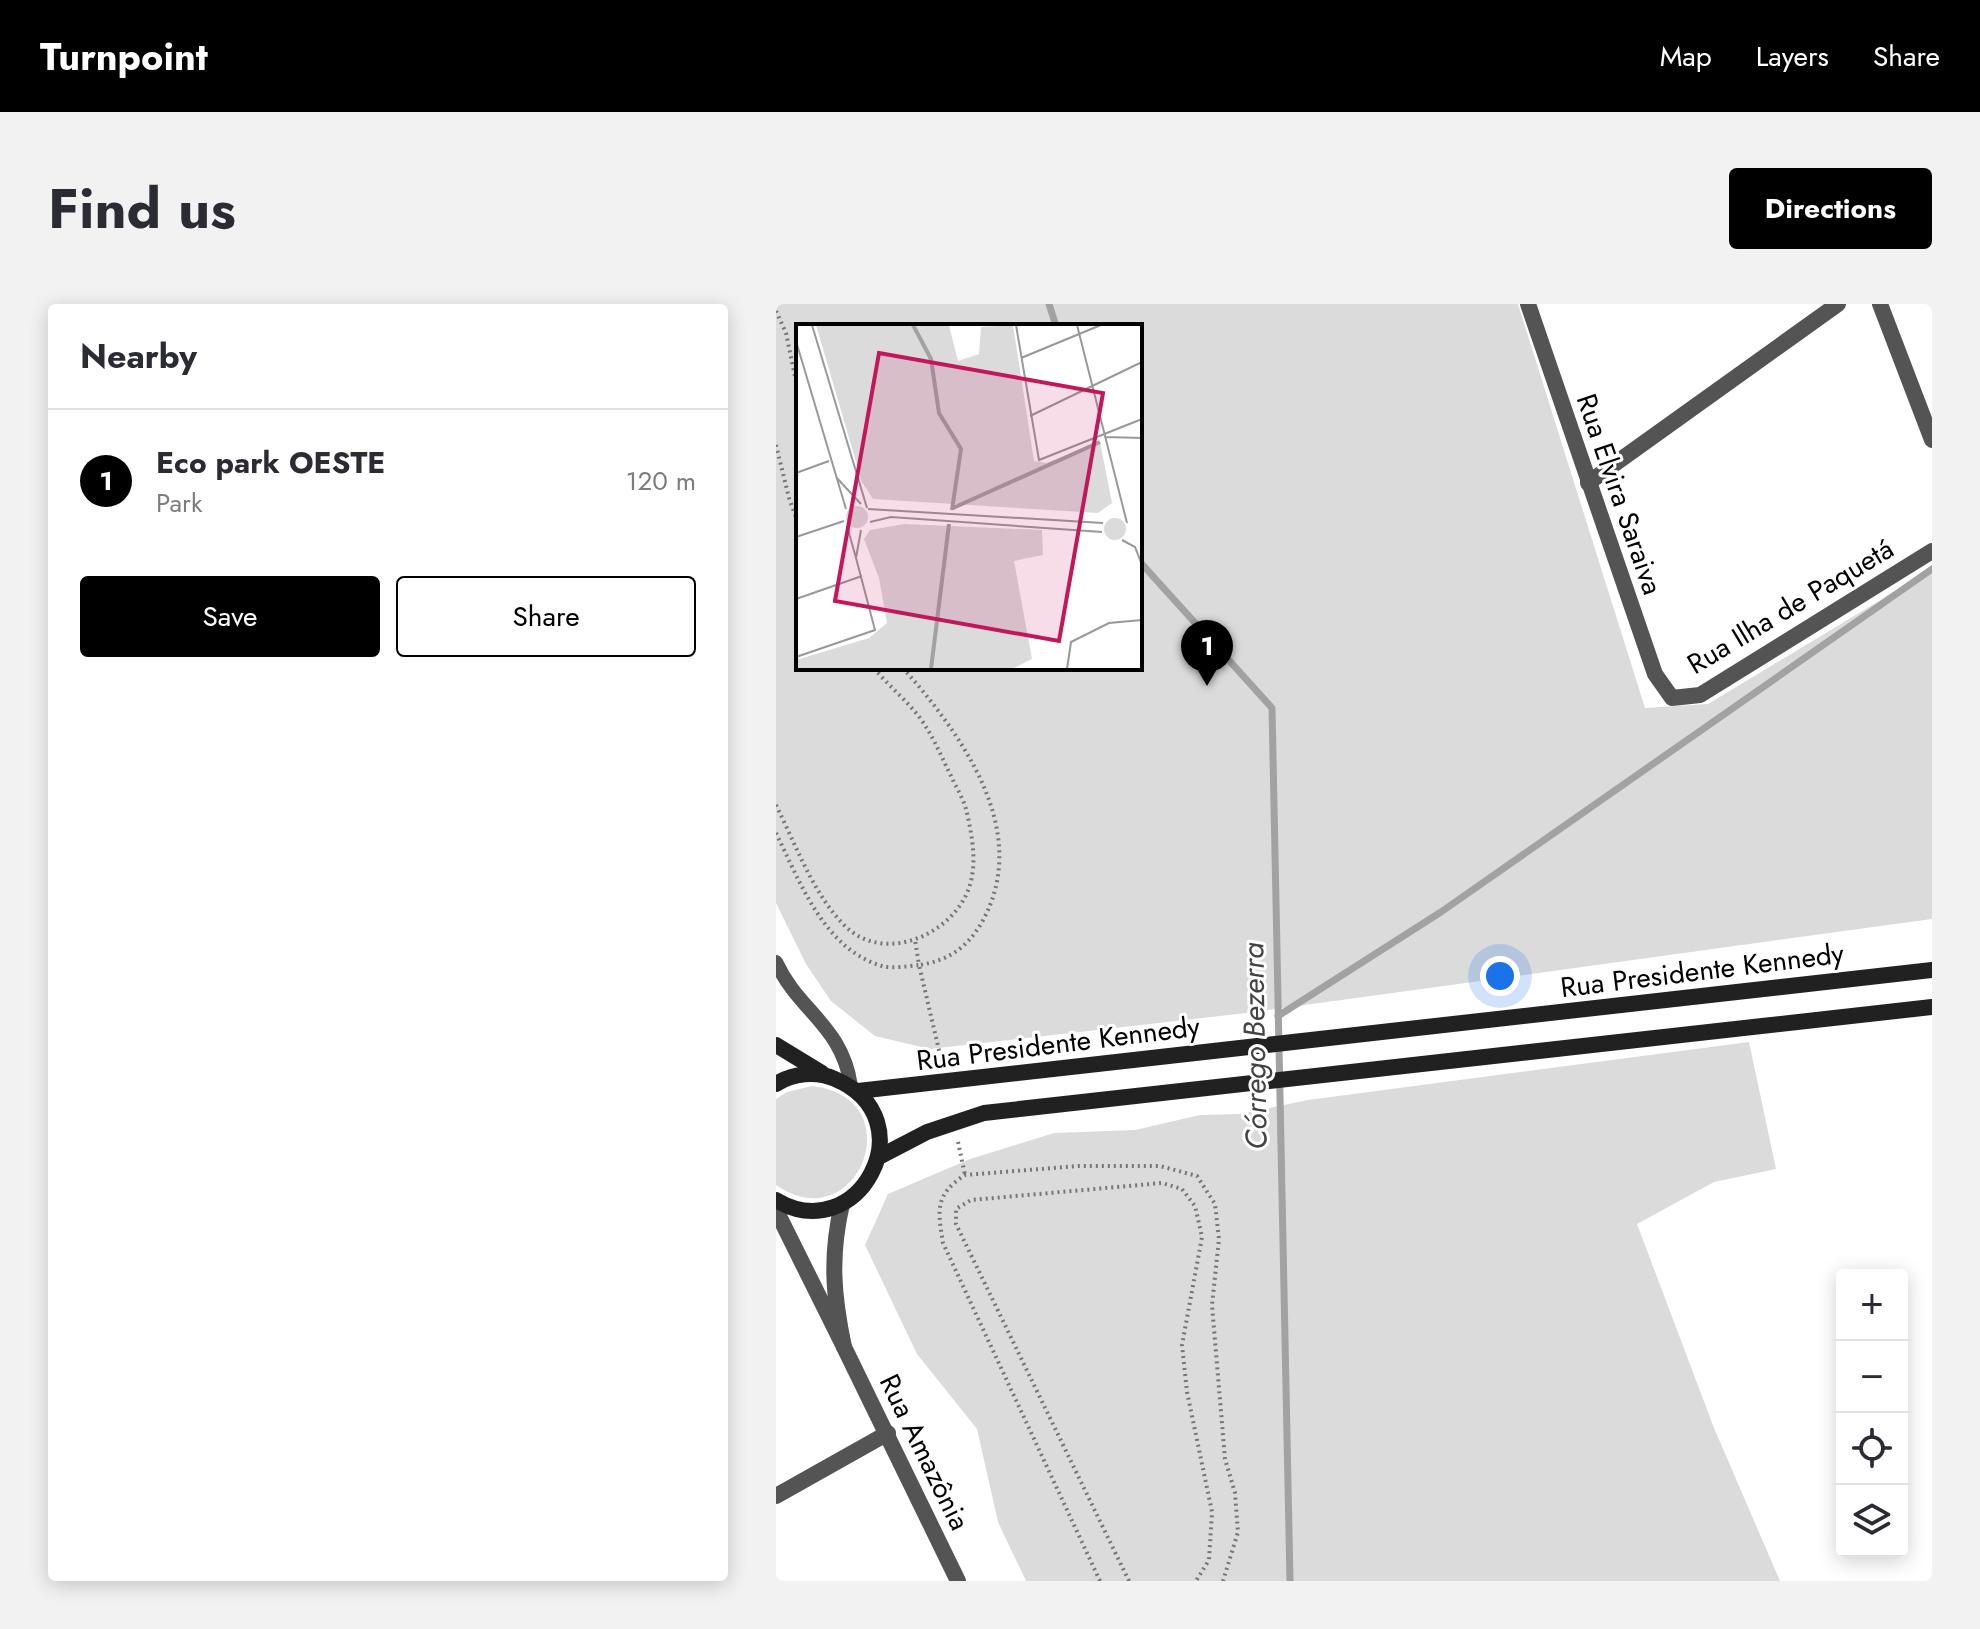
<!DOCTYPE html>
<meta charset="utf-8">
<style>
body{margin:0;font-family:Jost,sans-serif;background:#f2f2f3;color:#2b2b33}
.controls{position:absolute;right:24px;bottom:24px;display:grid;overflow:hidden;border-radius:8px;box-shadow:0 4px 20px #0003}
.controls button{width:72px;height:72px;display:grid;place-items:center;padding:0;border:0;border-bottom:2px solid #e1e1e2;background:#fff;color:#2b2b33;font:40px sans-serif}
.you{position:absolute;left:724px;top:672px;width:28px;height:28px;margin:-20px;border:6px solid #fff;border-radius:50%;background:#1a73e8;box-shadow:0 0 0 12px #1a73e833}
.badge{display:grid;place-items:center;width:52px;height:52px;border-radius:50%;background:#000;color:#fff;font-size:26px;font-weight:700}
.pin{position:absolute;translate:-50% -66px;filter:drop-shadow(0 2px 4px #0008)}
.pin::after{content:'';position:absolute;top:42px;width:28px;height:24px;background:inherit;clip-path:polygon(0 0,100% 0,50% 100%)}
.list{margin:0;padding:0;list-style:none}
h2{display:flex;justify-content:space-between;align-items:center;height:104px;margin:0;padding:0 32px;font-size:34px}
h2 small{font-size:26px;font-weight:400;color:#7c7c81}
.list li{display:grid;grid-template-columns:52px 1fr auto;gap:24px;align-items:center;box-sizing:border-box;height:144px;padding:0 32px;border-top:2px solid #e1e1e2}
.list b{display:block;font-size:30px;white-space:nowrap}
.list p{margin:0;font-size:26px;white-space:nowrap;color:#7c7c81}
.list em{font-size:26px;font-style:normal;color:#7c7c81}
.actions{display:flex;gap:16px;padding:24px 32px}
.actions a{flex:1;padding:18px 0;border:2px solid #000;border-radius:8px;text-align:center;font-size:28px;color:#000}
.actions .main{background:#000;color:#fff}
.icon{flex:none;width:44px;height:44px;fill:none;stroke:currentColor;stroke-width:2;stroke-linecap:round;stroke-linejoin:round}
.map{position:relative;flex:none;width:1156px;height:1277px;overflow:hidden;border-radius:8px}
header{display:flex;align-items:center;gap:48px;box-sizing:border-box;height:112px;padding:0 40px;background:#000;color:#fff}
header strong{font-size:38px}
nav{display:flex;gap:44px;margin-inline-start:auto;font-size:28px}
.intro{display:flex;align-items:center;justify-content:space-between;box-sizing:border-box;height:192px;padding:0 48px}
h1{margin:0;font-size:56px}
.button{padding:20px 36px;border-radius:8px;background:#000;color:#fff;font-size:28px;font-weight:700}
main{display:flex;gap:48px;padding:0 48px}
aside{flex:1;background:#fff;border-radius:8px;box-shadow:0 4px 20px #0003}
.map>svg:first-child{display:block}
.green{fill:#dbdbdb;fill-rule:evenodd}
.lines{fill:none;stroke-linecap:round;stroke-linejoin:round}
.stream{stroke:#a2a2a2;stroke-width:7}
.path{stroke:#767676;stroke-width:4;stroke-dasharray:2 4;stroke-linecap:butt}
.service{stroke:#545454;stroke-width:14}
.minor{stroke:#545454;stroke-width:16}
.secondary{stroke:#212121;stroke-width:16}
.labels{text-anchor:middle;stroke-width:6;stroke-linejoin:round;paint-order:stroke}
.street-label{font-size:28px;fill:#000;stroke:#fff}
.water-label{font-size:30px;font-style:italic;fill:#434343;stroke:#fff}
.inset-river{fill:none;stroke:#a2a2a2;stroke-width:4}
.inset-road{fill:none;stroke:#999;stroke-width:2}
.view{fill:#c2185b;fill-opacity:0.15;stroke:#c2185b;stroke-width:4}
.inset-edge{fill:none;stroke:#000;stroke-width:4}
</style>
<header>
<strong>Turnpoint</strong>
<nav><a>Map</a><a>Layers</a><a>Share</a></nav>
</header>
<div class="intro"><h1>Find us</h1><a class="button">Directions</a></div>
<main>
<aside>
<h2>Nearby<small></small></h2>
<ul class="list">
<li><span class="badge">1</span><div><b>Eco park OESTE</b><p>Park</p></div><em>120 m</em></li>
</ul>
<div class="actions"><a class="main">Save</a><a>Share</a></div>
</aside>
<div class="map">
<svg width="1156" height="1277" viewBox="0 0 1156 1277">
<rect width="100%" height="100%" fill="#fff"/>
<!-- green -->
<g class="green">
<path d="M0,0H742L869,404L932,400L1156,265V615L470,709L154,745L99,732L55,697L30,660L0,599ZM22,22H364V364H22Z"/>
<path d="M973,738L1000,865L938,878L861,920L938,1124L1004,1277H250L222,1218L201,1125L141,1050L89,941L112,890L194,855L278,829L359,826L424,811L464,810L532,796Z"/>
<path d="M36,782C138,793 82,938 0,881V795L11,788Z"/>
</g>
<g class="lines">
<!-- stream -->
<g class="stream">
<path d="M273,0L280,22"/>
<path d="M364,258L496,404L514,1277"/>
<path d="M502,712L665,608L1156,265"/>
</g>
<!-- path -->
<g class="path">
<path d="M0,7L10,29L22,87"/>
<path d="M0,141L13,194L22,219"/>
<path d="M127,364C185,430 257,527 206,618C192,643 172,657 143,661L166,759"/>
<path d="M0,501C20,541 37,590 69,622C112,664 188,625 196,572C200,551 195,526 190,505C187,494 180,483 175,472C167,456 160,439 150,423C137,401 114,384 98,364"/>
<path d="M0,529C24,578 48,645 106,662C116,665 132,662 143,661L139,636"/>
<path d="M182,838L189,871"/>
<path d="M324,1277L167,939C162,907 158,891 189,871L302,862H384L421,872L439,900L443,935L436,1001L449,1155L459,1189L462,1228L447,1277"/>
<path d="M353,1277L180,920V905L195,896L386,879L406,885L419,902L426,933L406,1041L411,1088L436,1208L433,1256L420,1277"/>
</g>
<!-- service -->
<path class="service" d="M0,658C23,708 66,721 75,782"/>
<!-- minor -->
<g class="minor">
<path d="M752,0L879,370L896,394L924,391L1156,247"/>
<path d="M1104,0L1156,136"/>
<path d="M812,179L1062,0"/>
<path d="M0,906L68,1043C57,991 54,952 66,900"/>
<path d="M68,1043L182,1277"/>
<path d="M0,1192L112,1129"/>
</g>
<!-- secondary -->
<g class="secondary">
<path d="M0,741L46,769"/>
<path d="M0,780C17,769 40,767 59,775C153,815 82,945 0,896"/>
<path d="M82,787L1156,666"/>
<path d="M103,853L151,828L208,809L1156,703"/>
</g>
</g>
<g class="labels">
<!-- street labels -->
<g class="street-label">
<text transform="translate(844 190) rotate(71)" y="10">Rua Elvira Saraiva</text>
<text transform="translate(1014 302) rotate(-31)" y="10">Rua Ilha de Paquetá</text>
<text transform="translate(926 666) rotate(-7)" y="10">Rua Presidente Kennedy</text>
<text transform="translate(282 739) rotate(-7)" y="10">Rua Presidente Kennedy</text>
<text transform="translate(149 1148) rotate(64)" y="10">Rua Amazônia</text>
</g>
<!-- water labels -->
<g class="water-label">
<text transform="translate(479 742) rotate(-91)" y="10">Córrego Bezerra</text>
</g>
</g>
<!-- overview -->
<g transform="translate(20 20)">
<rect width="346" height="346" fill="#fff"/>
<path d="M20,1H153L162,37L183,30L185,3L217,1L238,137L250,139L304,118L316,179L302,189L77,175L66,158ZM50 193a11 11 0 1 1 22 0a11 11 0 1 1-22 0ZM308 205a11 11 0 1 1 22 0a11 11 0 1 1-22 0ZM108,200L246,206L247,231L218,237L236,335L216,345H0V336L73,314L91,299L83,254L68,215L74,206Z" fill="#dbdbdb"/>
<path class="inset-river" d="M117,1L135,35L143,89L165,125L156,186M157,184L304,118M135,345L153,200"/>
<path class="inset-road" d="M16,1L71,184M220,1L243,136L346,95M281,1L331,199M0,17L50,185M225,34L305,1M234,92L346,38M310,113L346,114M0,149L33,137M40,153L65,180M72,185L307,199M74,198L95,193L306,208M51,202L60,234L65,206M0,213L48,197M326,216L339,223L346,241M0,275L66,252M0,333L79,306L60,234M271,345L275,318L313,299L346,296"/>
<path class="view" d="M83,29L307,69L263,317L39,277Z"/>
<rect width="346" height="346" class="inset-edge"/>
</g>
</svg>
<div class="controls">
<button>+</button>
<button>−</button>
<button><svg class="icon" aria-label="locate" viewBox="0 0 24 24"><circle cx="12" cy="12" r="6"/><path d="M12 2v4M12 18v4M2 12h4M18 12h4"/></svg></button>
<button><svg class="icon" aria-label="layers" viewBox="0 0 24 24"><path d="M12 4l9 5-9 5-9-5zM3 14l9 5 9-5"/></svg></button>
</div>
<div class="you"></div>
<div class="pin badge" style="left:431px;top:382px">1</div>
</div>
</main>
